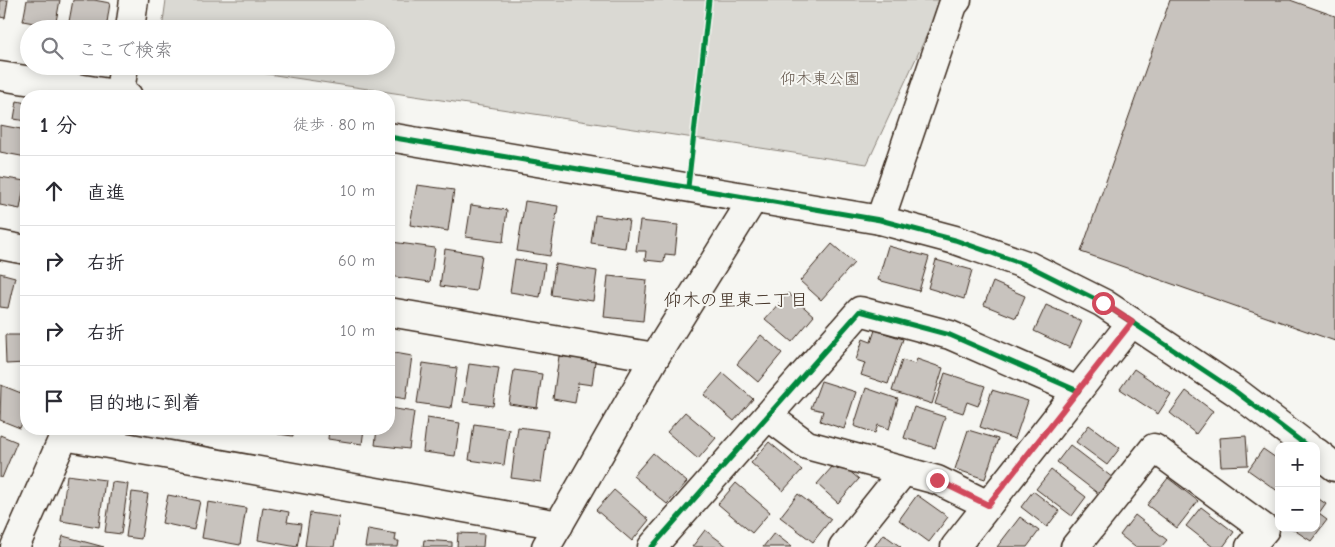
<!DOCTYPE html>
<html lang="ja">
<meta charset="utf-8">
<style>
body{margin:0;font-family:"Comic Neue","Klee One",sans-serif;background:#f7f7f7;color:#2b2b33}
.controls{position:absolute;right:15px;bottom:15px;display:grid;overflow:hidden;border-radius:10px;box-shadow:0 2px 12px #0003}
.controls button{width:45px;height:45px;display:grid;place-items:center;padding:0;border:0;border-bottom:1px solid #e1e1e2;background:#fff;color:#2b2b33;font:25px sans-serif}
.stop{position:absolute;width:15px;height:15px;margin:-11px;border:4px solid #d1495b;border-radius:50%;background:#fff}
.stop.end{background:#d1495b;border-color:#fff;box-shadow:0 1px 5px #0008}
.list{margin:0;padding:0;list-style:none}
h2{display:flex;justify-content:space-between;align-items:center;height:65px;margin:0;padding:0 20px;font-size:21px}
h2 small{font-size:16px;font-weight:400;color:#7c7c81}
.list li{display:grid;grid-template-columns:32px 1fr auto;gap:15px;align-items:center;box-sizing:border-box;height:70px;padding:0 20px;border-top:1px solid #e1e1e2}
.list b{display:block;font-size:19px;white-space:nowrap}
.list em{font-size:16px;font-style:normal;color:#7c7c81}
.icon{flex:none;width:28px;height:28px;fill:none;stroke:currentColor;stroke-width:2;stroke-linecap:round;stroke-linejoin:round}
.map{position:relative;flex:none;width:1335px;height:547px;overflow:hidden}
.search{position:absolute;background:#fff;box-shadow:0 2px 12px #0003;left:20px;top:20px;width:375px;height:55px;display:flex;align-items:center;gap:12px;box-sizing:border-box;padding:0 18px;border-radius:28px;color:#7c7c81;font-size:19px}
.panel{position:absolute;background:#fff;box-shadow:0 2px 12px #0003;left:20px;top:90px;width:375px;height:345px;border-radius:20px}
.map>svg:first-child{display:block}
.green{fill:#dad9d3;stroke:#8a8278}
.building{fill:#c8c3be;stroke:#3b2a1e}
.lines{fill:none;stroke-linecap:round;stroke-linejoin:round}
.minor-casing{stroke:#3b2a1e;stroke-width:31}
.minor{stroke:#f6f6f2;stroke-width:28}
.cycleway-casing{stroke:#f6f6f2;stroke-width:8}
.cycleway{stroke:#00873e;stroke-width:5}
.route{stroke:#d1495b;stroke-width:6}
.labels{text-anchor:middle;stroke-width:4;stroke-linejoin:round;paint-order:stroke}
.park-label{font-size:16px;fill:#63564b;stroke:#f6f6f2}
.neighbourhood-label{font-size:18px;fill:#3b2a1e;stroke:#f6f6f2}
</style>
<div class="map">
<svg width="1335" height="547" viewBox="0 0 1335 547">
<rect width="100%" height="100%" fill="#f6f6f2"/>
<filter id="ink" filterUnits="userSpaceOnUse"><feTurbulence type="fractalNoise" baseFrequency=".02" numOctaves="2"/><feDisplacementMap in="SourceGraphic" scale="10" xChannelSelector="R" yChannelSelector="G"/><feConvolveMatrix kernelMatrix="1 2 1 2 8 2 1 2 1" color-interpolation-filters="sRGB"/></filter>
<g filter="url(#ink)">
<!-- green -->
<path class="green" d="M166,0H943L867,164L215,66H386V29H162Z"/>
<!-- building -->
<g class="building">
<path d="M0,0H8L5,18L0,17Z"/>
<path d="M27,0H60L55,27L23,21Z"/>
<path d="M73,0H94L110,3L106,29H79L68,27Z"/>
<path d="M1170,0H1290L1335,16V341L1081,252Z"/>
<path d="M17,101L26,103V121L14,119Z"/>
<path d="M0,125L26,130V157L0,152Z"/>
<path d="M0,177L25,181L20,209L0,205Z"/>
<path d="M417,185L454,190L448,231L410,225Z"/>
<path d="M525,201L558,206L550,256L517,251Z"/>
<path d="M471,205L507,210L503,242L466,237Z"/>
<path d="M595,215L629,220L625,248L591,243Z"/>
<path d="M640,221L678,225L675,255L665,254L664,262L645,260L646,251H636Z"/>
<path d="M392,242L435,248L430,282L389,276Z"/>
<path d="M832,244L854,263L821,300L800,281Z"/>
<path d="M888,246L929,257L919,291L878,280Z"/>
<path d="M445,249L482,255L476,291L440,286Z"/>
<path d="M515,259L545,264L540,297L510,292Z"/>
<path d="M936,260L972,270L964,299L928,288Z"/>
<path d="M555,264L597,271L593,301L551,295Z"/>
<path d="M0,273L15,277L8,308L0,307Z"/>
<path d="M608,276L647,280L643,321L604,317Z"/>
<path d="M993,282L1025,296L1016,318L984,305Z"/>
<path d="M788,293L814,316L792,342L765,319Z"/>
<path d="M1046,305L1082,321L1070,348L1034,331Z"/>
<path d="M875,330L903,339L888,384L861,375L865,363L856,360L863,339L871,342Z"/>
<path d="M5,335H26V363L6,364Z"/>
<path d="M761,335L782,353L758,382L737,364Z"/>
<path d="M389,352L412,356L406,399L389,396Z"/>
<path d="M559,356L595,361L592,385L578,383L575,403L553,399Z"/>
<path d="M917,359L943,368L932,404L892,391L902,360L915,364Z"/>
<path d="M423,363L457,368L451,408L417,403Z"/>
<path d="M469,364L499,368L493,406L463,402Z"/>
<path d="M1134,369L1171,394L1158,414L1120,389Z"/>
<path d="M514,370L542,374L537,408L509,404Z"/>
<path d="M723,373L753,399L734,421L704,395Z"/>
<path d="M945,373L985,386L978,406L967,402L963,413L935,404Z"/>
<path d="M821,381L856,392L844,429L820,421L823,411L811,408Z"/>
<path d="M1,385L26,395V413L20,428L0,420Z"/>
<path d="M866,388L898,399L889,429L878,425L875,433L854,426Z"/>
<path d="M992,390L1028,401L1015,439L980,427Z"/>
<path d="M1186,391L1213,411L1196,434L1170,413Z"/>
<path d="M914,407L945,417L935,448L904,438Z"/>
<path d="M389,408L414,412L409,449L375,445L377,429H389Z"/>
<path d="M685,412L716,438L698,459L667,432Z"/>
<path d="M427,418L460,423L455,456L423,452Z"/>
<path d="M474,424L509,429L504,465L469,460Z"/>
<path d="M1089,425L1120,448L1107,465L1076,442Z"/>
<path d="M518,427L548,431L541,482L511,478Z"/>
<path d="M279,429H315V434L293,432V436L278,434Z"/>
<path d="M329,429H364L362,444L328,439Z"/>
<path d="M968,430L998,439L985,479L955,469Z"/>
<path d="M0,435L17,442L2,478L0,477Z"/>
<path d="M1246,436L1248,465L1221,466L1219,438Z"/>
<path d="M769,442L802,470L783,491L751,463Z"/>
<path d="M1070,445L1113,478L1100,495L1057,462Z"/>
<path d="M1263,449L1279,460V492L1248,470Z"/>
<path d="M653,453L687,482L667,504L633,476Z"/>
<path d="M842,465L859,479L838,503L817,484L833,466L838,470Z"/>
<path d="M1051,470L1086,497L1072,516L1036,489Z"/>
<path d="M67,475L105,480L99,527L61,521Z"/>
<path d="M1168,478L1198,501L1177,528L1147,505Z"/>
<path d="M112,482L128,484L121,534L105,532Z"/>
<path d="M736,483L770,512L752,533L718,504Z"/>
<path d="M614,490L649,520L632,541L596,510Z"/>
<path d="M1033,491L1059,511L1047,527L1021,507Z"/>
<path d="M132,492L148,494L141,539L126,537Z"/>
<path d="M798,494L831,519L813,542L780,517Z"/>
<path d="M168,495L200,501L194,530L162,523Z"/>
<path d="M917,495L948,517L929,542L899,520Z"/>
<path d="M1316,497L1326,504L1319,514L1327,520L1311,541L1291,528H1316Z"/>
<path d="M208,502L246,508L240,545L202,538Z"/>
<path d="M263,507L289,512L287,522L301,524L297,547L258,540Z"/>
<path d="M1201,507L1234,532L1223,547H1213L1186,526Z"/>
<path d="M310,513L339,517L334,547L305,546Z"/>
<path d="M1135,515L1167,540L1161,547H1135L1120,535Z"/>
<path d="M1020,517L1039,531L1027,547H997Z"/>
<path d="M368,529L396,534L395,541H399L398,547H365Z"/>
<path d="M705,530L728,547H692Z"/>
<path d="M458,533L484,534L483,547H457Z"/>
<path d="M774,533L792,547H763Z"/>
<path d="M883,534L901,547H874Z"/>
<path d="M63,536L104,547H60Z"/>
<path d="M424,540L452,542V547H423Z"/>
</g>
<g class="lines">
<!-- minor casing -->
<g class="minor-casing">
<g id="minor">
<path d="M130,29L134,0"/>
<path d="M0,76L128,96"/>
<path d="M119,96L124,66"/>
<path d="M389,137L880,220L955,240L1029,266L1103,303L1235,391L1307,446"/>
<path d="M880,220L953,5L957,0"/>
<path d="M0,245L26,250"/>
<path d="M389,312L655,357"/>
<path d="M768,416L807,445L937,480L988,505"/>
<path d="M64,436L559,525"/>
<path d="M1316,452L1335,467"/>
<path d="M15,547L64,436L65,429"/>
<path d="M546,547L655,357L753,199"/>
<path d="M652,547L860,311L950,335L1078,391"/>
<path d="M843,547L903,472"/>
<path d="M955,547L1132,322"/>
<path d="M1075,547L1154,448L1265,529L1250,547"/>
</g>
</g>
<!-- minor -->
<use href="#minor" class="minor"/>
<!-- cycleway casing -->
<g class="cycleway-casing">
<g id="cycleway">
<path d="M389,137L880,220L955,240L1029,266L1103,303L1235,391L1307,446"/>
<path d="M688,187L709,0"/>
<path d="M652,547L860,311L950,335L1078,391"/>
</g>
</g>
<!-- cycleway -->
<use href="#cycleway" class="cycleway"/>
</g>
</g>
<g class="lines" filter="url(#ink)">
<!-- route -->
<path class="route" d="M937,480L988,505L1132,322L1103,303"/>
</g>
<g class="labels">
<!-- park labels -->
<g class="park-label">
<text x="820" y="84">仰木東公園</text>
</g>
<!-- neighbourhood labels -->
<g class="neighbourhood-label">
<text x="736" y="306">仰木の里東二丁目</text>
</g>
</g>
</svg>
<div class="controls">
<button>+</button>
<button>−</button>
</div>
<div class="stop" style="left:1103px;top:303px"></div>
<div class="stop end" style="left:937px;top:480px"></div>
<div class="search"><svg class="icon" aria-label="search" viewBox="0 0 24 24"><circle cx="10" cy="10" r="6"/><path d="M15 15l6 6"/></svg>ここで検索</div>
<section class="panel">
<h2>1 分<small>徒歩 · 80 m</small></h2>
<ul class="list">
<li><svg class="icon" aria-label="ahead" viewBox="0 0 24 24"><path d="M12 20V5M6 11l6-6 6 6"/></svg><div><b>直進</b></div><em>10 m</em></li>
<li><svg class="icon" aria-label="right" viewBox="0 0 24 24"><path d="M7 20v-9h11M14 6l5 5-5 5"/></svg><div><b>右折</b></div><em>60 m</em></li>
<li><svg class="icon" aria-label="right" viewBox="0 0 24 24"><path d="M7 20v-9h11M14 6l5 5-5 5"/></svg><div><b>右折</b></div><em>10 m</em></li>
<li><svg class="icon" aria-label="arrive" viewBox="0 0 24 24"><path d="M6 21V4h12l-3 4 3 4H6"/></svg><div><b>目的地に到着</b></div></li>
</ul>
</section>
</div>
